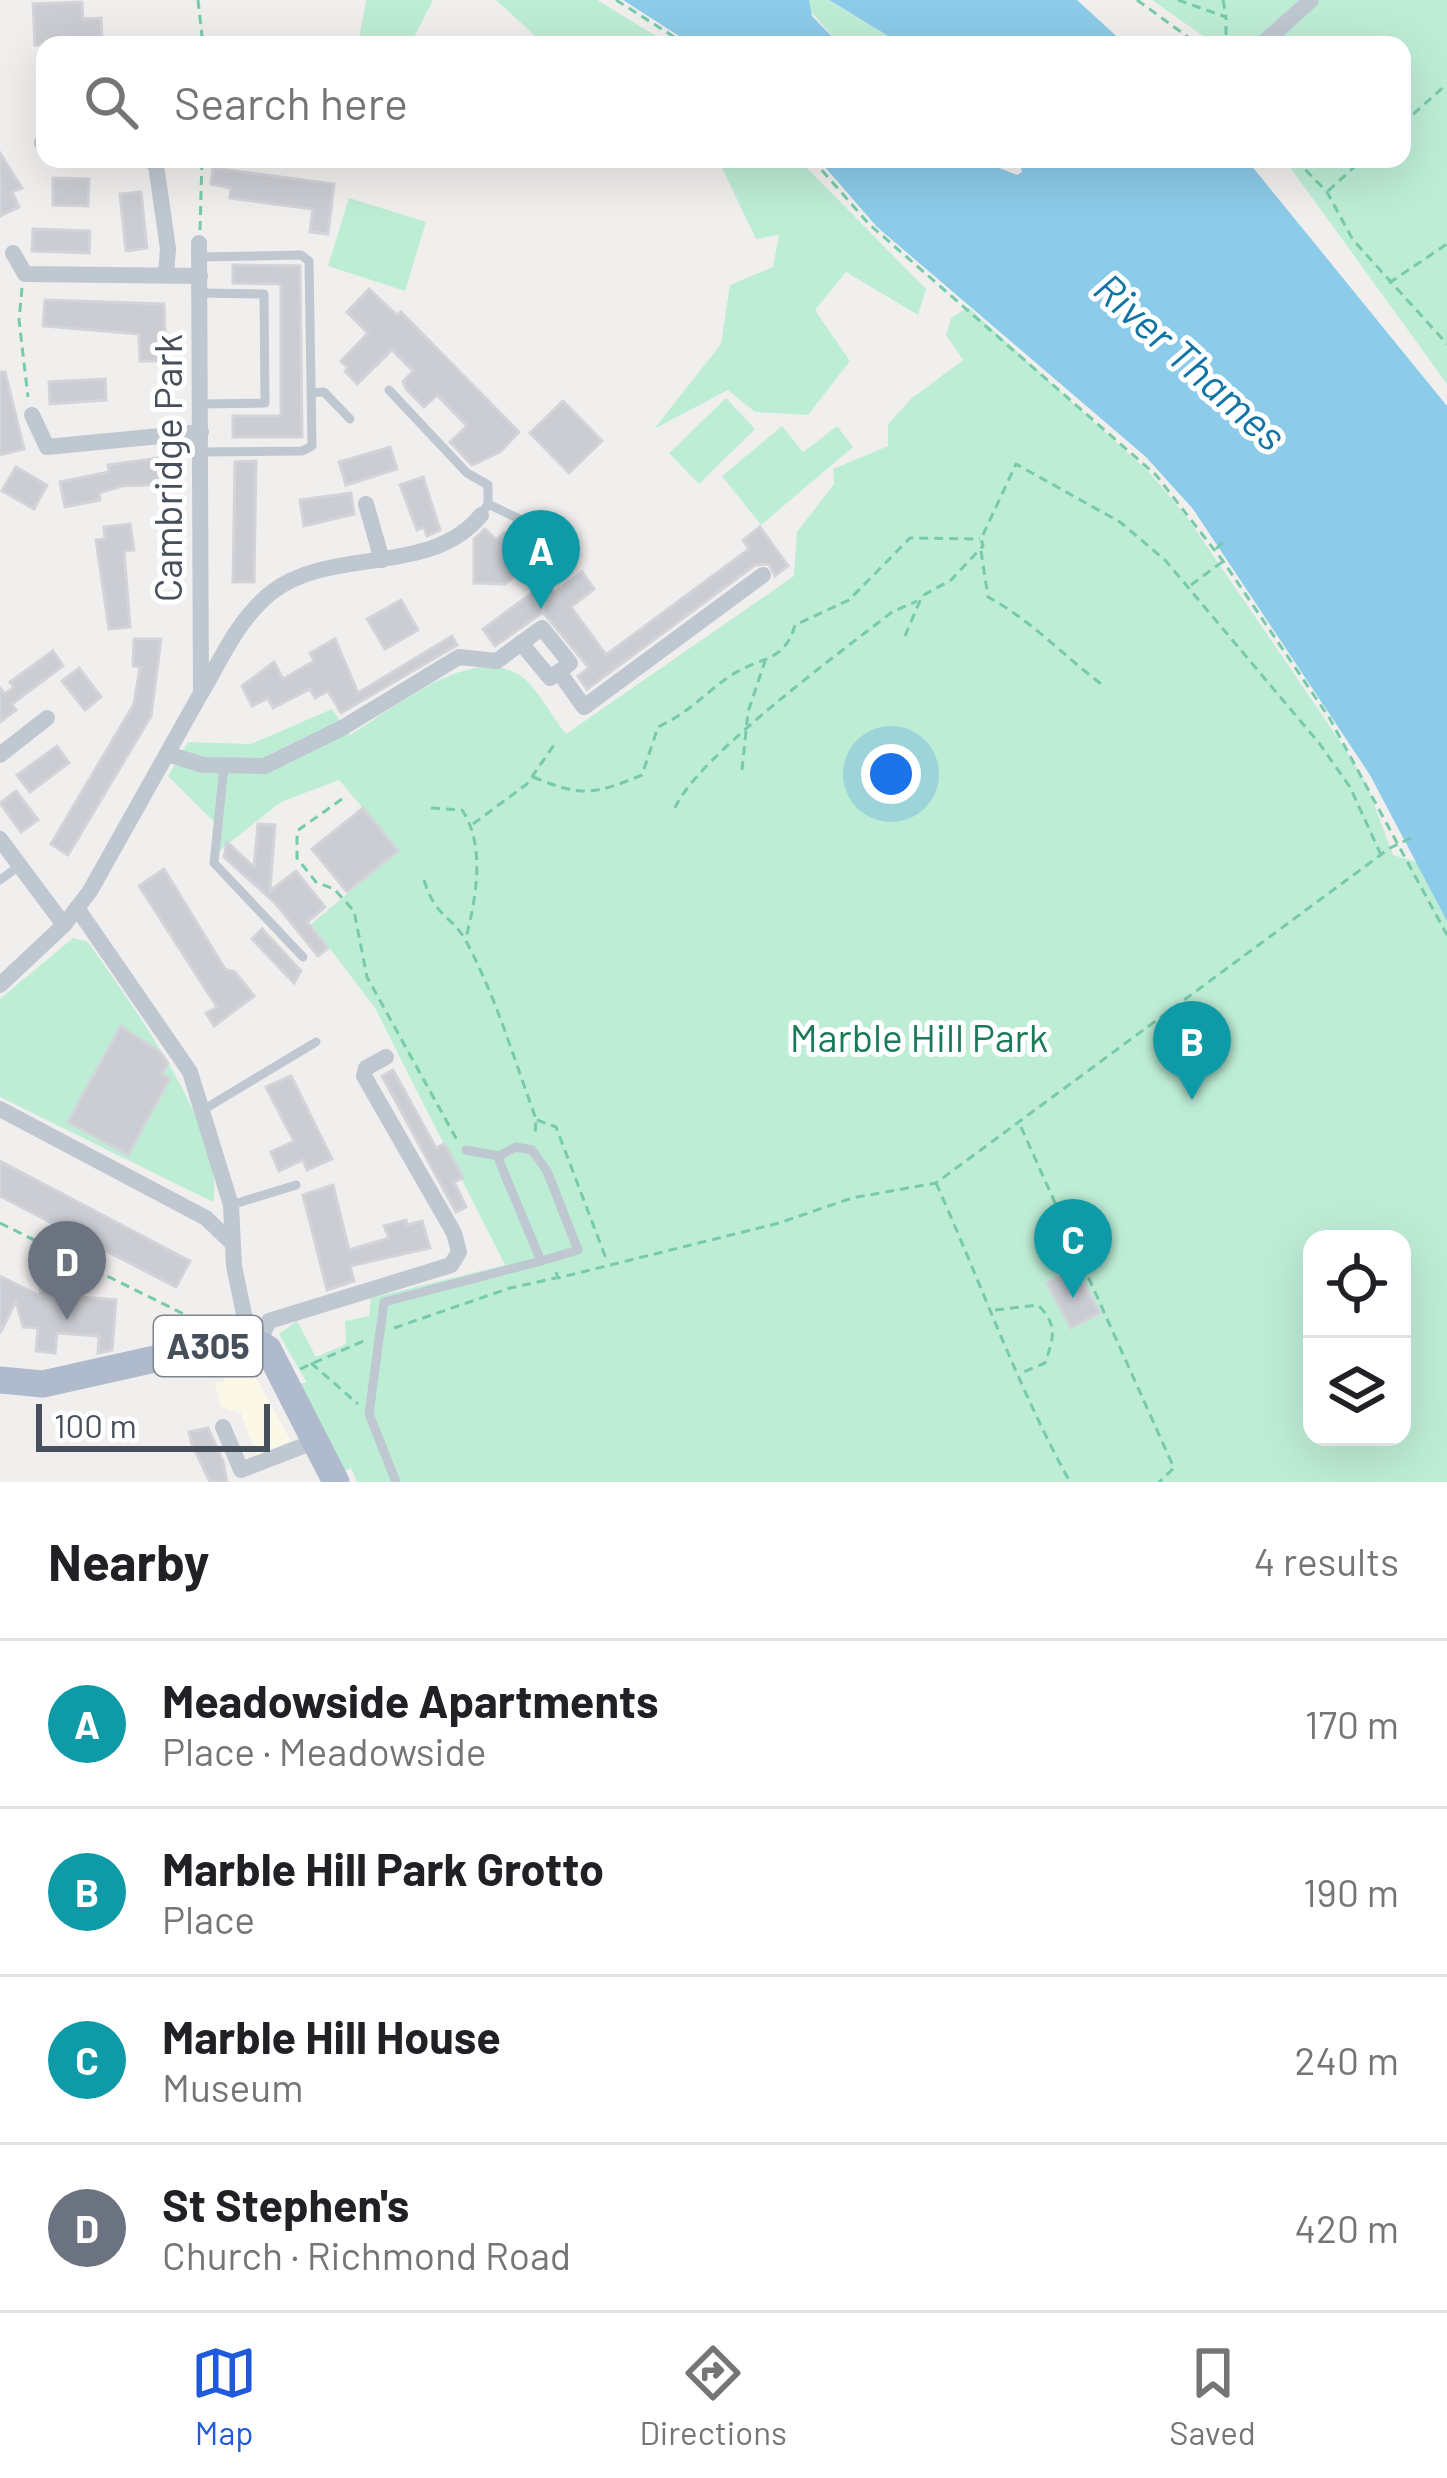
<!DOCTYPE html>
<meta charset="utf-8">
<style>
body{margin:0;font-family:Barlow,sans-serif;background:#f2f2f2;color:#202124}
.controls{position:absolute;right:36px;bottom:36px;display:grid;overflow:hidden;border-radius:24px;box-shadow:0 12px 48px #0002}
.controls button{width:108px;height:108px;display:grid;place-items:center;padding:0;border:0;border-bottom:3px solid #e0e0e0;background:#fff;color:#202124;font:60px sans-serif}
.scale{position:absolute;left:36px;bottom:30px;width:234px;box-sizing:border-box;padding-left:12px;border:6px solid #474f5b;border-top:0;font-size:33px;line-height:42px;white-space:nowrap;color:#474f5b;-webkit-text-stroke:9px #fff;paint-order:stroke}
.you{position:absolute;left:891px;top:774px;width:42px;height:42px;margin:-30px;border:9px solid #fff;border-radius:50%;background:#1a73e8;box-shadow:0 0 0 18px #1a73e833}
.badge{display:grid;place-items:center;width:78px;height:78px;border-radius:50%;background:#1e5adb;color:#fff;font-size:39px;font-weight:700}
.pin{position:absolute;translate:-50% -99px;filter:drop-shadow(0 3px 6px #0008)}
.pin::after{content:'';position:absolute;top:63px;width:42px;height:36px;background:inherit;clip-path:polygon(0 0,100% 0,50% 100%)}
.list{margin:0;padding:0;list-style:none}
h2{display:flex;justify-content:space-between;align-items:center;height:156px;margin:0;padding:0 48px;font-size:51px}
h2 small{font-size:39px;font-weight:400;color:#757577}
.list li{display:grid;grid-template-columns:78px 1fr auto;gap:36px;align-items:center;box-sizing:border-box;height:168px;padding:0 48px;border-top:3px solid #e0e0e0}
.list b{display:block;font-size:45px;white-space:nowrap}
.list p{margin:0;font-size:39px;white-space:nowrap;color:#757577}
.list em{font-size:39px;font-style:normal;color:#757577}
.icon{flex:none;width:66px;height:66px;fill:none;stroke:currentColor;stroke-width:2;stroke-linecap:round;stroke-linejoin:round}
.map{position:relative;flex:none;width:1447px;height:1482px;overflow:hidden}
.search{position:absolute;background:#fff;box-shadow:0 12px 48px #0002;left:36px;right:36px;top:36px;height:132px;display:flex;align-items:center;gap:30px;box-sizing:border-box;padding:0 42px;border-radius:24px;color:#757577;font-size:45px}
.sheet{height:828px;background:#fff}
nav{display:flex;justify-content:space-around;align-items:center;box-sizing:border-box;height:168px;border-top:3px solid #e0e0e0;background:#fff;font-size:33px;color:#757577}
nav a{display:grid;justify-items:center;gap:6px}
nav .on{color:#1e5adb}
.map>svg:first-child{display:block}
.commercial{fill:#fbf8e8}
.green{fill:#beedd6;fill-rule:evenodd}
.water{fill:#8ccbe9}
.building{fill:#cbcdd3;stroke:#d3d4da;stroke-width:3}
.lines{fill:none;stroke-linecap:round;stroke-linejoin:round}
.path{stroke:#77caab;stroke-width:3;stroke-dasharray:9 6;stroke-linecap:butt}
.lane{stroke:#bfc7d0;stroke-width:9}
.street{stroke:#bfc7d0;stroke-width:16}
.primary{stroke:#afbacd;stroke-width:27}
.labels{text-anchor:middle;stroke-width:10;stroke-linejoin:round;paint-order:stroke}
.shield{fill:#fff;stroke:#7e848c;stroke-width:3}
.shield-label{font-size:36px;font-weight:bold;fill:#474f5b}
.street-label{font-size:39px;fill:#474f5b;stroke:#fff}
.park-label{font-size:39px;fill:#1a7b56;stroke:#fff}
.water-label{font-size:42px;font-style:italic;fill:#1074a5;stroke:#fff}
</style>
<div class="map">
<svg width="1447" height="1482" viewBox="0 0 1447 1482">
<rect width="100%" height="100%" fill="#f1efee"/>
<!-- commercial -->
<path class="commercial" d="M224,1360L251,1369L291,1441L256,1455L241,1413L221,1407L215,1383L225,1381Z"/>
<!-- green -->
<g class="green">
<path d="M366,0H433L410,45H358Z"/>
<path d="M496,0H597L671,45H545Z"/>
<path d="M828,0L903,45H840L808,8L809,0Z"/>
<path d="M1152,0H1299L1280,18L1303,0H1447V384L1284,159H1402V45H1216Z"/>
<path d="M765,159H798L926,289L918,315L846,272L815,310L850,361L808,415L755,412L728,390L654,429L721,344L730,285L773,267L779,235L756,239L721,166Z"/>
<path d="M349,198L426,222L405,291L328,266Z"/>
<path d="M968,307L1150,473L1187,517L1344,747L1367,785L1393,855L1433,867L1447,879V1482H357L351,1468L344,1471L298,1383H307L279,1334L297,1321L316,1357L346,1344L345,1321L369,1316L371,1298L505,1265L375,1008L311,924L399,851L339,780L281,802L218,852L219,827L168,776L188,742L251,744L332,709L350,735C393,709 479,636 527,681C542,696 553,718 566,734L794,576L797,532L834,484L833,469L888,446V424L912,398L963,360L946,335L951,318ZM1312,1239H1402V1437H1312Z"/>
<path d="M726,398L755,429L699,484L669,453Z"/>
<path d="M782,426L803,452L837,426L853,447L761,525L722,476Z"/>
<path d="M73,938L88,942C127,998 227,1132 213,1202L0,1097V999Z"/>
</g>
<!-- water -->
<g class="water">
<path d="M623,0H809L812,16L840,45H693Z"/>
<path d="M829,0H1077L1126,45H903Z"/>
<path d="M818,159H977L1017,175L1022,172L1019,159H1246L1447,406V921L1370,775L1193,509L1146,457L877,227Z"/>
</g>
<!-- building -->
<g class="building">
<path d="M82,2L83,19L101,18L102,40L35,45L33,4Z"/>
<path d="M0,153L22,188L12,192L19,207L0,216Z"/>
<path d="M213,168L334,184L328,234L310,232L313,209L230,198L231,188L211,184Z"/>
<path d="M53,178L89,179L88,206L53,205Z"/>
<path d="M141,192L147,248L126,251L120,194Z"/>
<path d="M33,229L90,231L89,253L32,251Z"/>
<path d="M233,265L300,266L302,437H233V416H281V284L233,283Z"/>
<path d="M369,289L397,315L401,312L519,432L500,452L472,465L450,442L467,426L437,395L424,407L407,390L403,382L413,371L392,350L357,384L345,371L348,368L341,361L368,333L347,312Z"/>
<path d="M45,300L164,304L166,361H140L139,334L43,326Z"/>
<path d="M0,372H5L24,449L0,455Z"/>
<path d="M105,379L106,400L50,404L49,382Z"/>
<path d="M563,401L602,441L569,473L530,433Z"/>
<path d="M390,447L397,469L346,485L339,462Z"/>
<path d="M166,457L170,484L122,486L99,493L100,500L65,507L60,482L109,472L108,465Z"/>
<path d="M256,461L254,582H233L235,462Z"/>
<path d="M16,467L47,485L34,509L2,491Z"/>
<path d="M423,477L440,530L427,536L424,527L417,530L400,485Z"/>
<path d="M351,493L354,514L304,526L300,500Z"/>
<path d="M130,524L134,550L124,551L130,627L109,629L96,540L105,539L104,527Z"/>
<path d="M760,527L788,566L775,576L769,564L755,565L587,689L578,676L589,668L543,612L495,646L483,629L547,582L555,593L582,572L594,589L571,607L606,655L749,549L743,540Z"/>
<path d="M485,529L496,540L504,533L511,562L520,571L505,584L474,583V539Z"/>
<path d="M401,600L418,630L385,649L367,619Z"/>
<path d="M452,636L457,645L341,713L328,691L315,698L310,689L273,708L268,698L252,706L242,686L274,662L283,679L314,661L310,653L335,639L358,693Z"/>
<path d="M134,639H161L151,716L68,855L51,844L134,704L140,667L133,666Z"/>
<path d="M53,651L63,666L12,704L16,710L0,722V688L5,694L14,687L10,682Z"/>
<path d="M79,668L101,697L85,710L62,681Z"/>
<path d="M57,746L69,763L30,792L17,775Z"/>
<path d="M16,791L38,820L21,832L0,803Z"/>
<path d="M363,808L398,851L347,892L312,849Z"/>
<path d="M258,824L275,825L270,891L296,871L325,907L307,922L328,948L318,956L275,903L224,857L227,842L254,867Z"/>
<path d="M164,869L225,969L235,972L254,996L214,1026L206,1013L217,1007L139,886Z"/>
<path d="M262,929L301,971L294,983L252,939Z"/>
<path d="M121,1026L160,1052L168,1063L162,1074L170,1078L128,1155L68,1122Z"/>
<path d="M393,1070L436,1148L444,1144L457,1166L463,1178L454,1182L466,1207L456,1212L382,1076Z"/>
<path d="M291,1076L332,1159L307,1170L303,1160L279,1171L271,1152L294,1141L266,1087Z"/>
<path d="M0,1161L190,1261L176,1287L0,1196Z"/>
<path d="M333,1185L349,1250L389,1238L384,1226L406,1220L407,1225L422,1221L430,1248L350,1266L354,1281L327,1290L303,1195Z"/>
<path d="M1075,1268L1100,1313L1071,1328L1047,1283Z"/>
<path d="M0,1276L40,1296L41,1283L67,1285L66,1296L116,1300L112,1350L98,1353L99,1336L57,1333L55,1353L36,1351L38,1328L23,1327L16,1301L0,1333Z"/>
<path d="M208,1428L223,1461L227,1482H210L192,1444L189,1432Z"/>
</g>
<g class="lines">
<!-- path -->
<g class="path">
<path d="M198,0L203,45"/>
<path d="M616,0L687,45"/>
<path d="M1137,0L1199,45"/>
<path d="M1178,0L1226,17V45"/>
<path d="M1223,0L1226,16"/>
<path d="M1402,124L1447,84"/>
<path d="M812,159L869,224L1156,475L1223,561L1330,719L1447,935"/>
<path d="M1295,159L1327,192L1353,240L1447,344"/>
<path d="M1328,191L1363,159"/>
<path d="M200,230L202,159"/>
<path d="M1389,283L1447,244"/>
<path d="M22,288L19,320L28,397"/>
<path d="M1216,549L1226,539"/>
<path d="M981,551L988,597C1031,620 1066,658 1105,687"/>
<path d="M1191,585L1222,562"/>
<path d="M905,636L922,596L951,580L983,546L981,539L1016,464L1120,522L1165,560L1319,743L1350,787L1381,855"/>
<path d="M742,770L748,712L765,661"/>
<path d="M533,777C582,797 593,795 642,775L658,727C693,710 701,696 730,676C758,657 785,663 795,625L849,600L910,538L980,539"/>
<path d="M342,799L297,831V858L316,882L334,889L354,911L367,977L457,1140"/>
<path d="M431,808L462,810C486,846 476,898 466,938"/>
<path d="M675,808C697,757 842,651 892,612L917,601"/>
<path d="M473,824L527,784L554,745"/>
<path d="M424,880C436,919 451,914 466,941C496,997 514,1059 536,1119L535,1137"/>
<path d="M537,1120L556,1127L607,1261"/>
<path d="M1021,1127L1174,1468L1159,1482"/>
<path d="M936,1183C981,1283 1017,1386 1070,1482"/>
<path d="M0,1223L208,1326"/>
<path d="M556,1272L558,1278L779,1223L852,1198L936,1183L1390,848L1413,837"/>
<path d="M995,1310L1038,1305C1058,1325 1054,1337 1045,1363L1021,1373"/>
<path d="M394,1328L510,1288L556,1278"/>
<path d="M311,1363L358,1404"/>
<path d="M300,1369L368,1339"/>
</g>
<!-- lane -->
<g class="lane">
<path d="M199,257L301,255L309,261L312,446L302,451L201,452"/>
<path d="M200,293L264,294L265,403L201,404"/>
<path d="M389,390L467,473L488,485V504L481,515"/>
<path d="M311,393L324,392L350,419"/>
<path d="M488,504L536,527L544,524"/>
<path d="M224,767L214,863L303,957"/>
<path d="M0,880L19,866"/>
<path d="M203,1110L316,1042"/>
<path d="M516,1147L532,1150L547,1171L578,1250L541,1261L500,1163L499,1156Z"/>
<path d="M466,1150L499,1156"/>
<path d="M231,1205L296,1185"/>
<path d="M396,1482L369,1414L384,1302L541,1261"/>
</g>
<!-- street -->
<g class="street">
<path d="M1261,45L1311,0"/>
<path d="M42,143L45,147"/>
<path d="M148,159L156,165L168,249L166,274"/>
<path d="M13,253L25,274L200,276"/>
<path d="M32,415L47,447L201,432"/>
<path d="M366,504L382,560"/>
<path d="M521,643L542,628L570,663L559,672"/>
<path d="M202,692C222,657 239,618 272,592C332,546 431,577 481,515"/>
<path d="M0,755L47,718"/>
<path d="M171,755L203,765L265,766L342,728L459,657L497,661L521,643L550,678L559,672L584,707L763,575"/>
<path d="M0,839L64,925"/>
<path d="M77,908L190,1072L231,1205L234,1266L249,1338"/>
<path d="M0,985L64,925L90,891L201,693L199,243"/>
<path d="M0,1109L206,1218L231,1242"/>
<path d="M259,1342L269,1321L451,1265L459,1252L454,1233L364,1076L366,1068L386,1057"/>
<path d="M223,1427L241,1470L316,1441"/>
</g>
<!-- primary -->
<path class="primary" d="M0,1380L43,1384L249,1338L268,1349L336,1482"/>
</g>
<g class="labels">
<!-- shield labels -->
<rect class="shield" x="154" y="1316" width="108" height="60" rx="9"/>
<g class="shield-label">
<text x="208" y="1359">A305</text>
</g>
<!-- street labels -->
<g class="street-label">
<text transform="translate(168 468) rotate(-90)" y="14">Cambridge Park</text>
</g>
<!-- park labels -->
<g class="park-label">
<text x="919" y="1052">Marble Hill Park</text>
</g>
<!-- water labels -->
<g class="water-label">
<text transform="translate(1190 362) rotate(42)" y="15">River Thames</text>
</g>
</g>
</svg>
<div class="controls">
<button><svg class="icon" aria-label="locate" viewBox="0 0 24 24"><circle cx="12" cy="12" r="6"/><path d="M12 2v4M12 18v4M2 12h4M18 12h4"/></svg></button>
<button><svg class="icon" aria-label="layers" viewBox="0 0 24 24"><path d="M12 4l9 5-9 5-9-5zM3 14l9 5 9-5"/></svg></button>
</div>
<div class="scale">100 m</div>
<div class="you"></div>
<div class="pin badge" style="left:541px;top:609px;background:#0f9aa8">A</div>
<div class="pin badge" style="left:1192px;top:1100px;background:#0f9aa8">B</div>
<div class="pin badge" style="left:1073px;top:1298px;background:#0f9aa8">C</div>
<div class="pin badge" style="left:67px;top:1320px;background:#6b7280">D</div>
<div class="search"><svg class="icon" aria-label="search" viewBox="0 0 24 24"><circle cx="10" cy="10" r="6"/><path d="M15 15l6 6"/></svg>Search here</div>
</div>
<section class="sheet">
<h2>Nearby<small>4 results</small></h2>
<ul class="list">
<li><span class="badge" style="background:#0f9aa8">A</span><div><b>Meadowside Apartments</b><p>Place · Meadowside</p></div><em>170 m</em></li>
<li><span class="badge" style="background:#0f9aa8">B</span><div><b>Marble Hill Park Grotto</b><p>Place</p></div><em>190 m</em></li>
<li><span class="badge" style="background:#0f9aa8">C</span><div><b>Marble Hill House</b><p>Museum</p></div><em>240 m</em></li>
<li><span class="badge" style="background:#6b7280">D</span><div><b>St Stephen's</b><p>Church · Richmond Road</p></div><em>420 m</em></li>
</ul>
</section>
<nav>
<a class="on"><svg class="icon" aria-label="map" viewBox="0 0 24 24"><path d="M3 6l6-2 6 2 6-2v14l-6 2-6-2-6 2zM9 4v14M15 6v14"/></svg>Map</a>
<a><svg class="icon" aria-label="directions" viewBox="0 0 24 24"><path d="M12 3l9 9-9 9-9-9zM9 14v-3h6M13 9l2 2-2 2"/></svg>Directions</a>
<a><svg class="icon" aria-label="saved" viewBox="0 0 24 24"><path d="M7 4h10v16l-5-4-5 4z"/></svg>Saved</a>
</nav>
